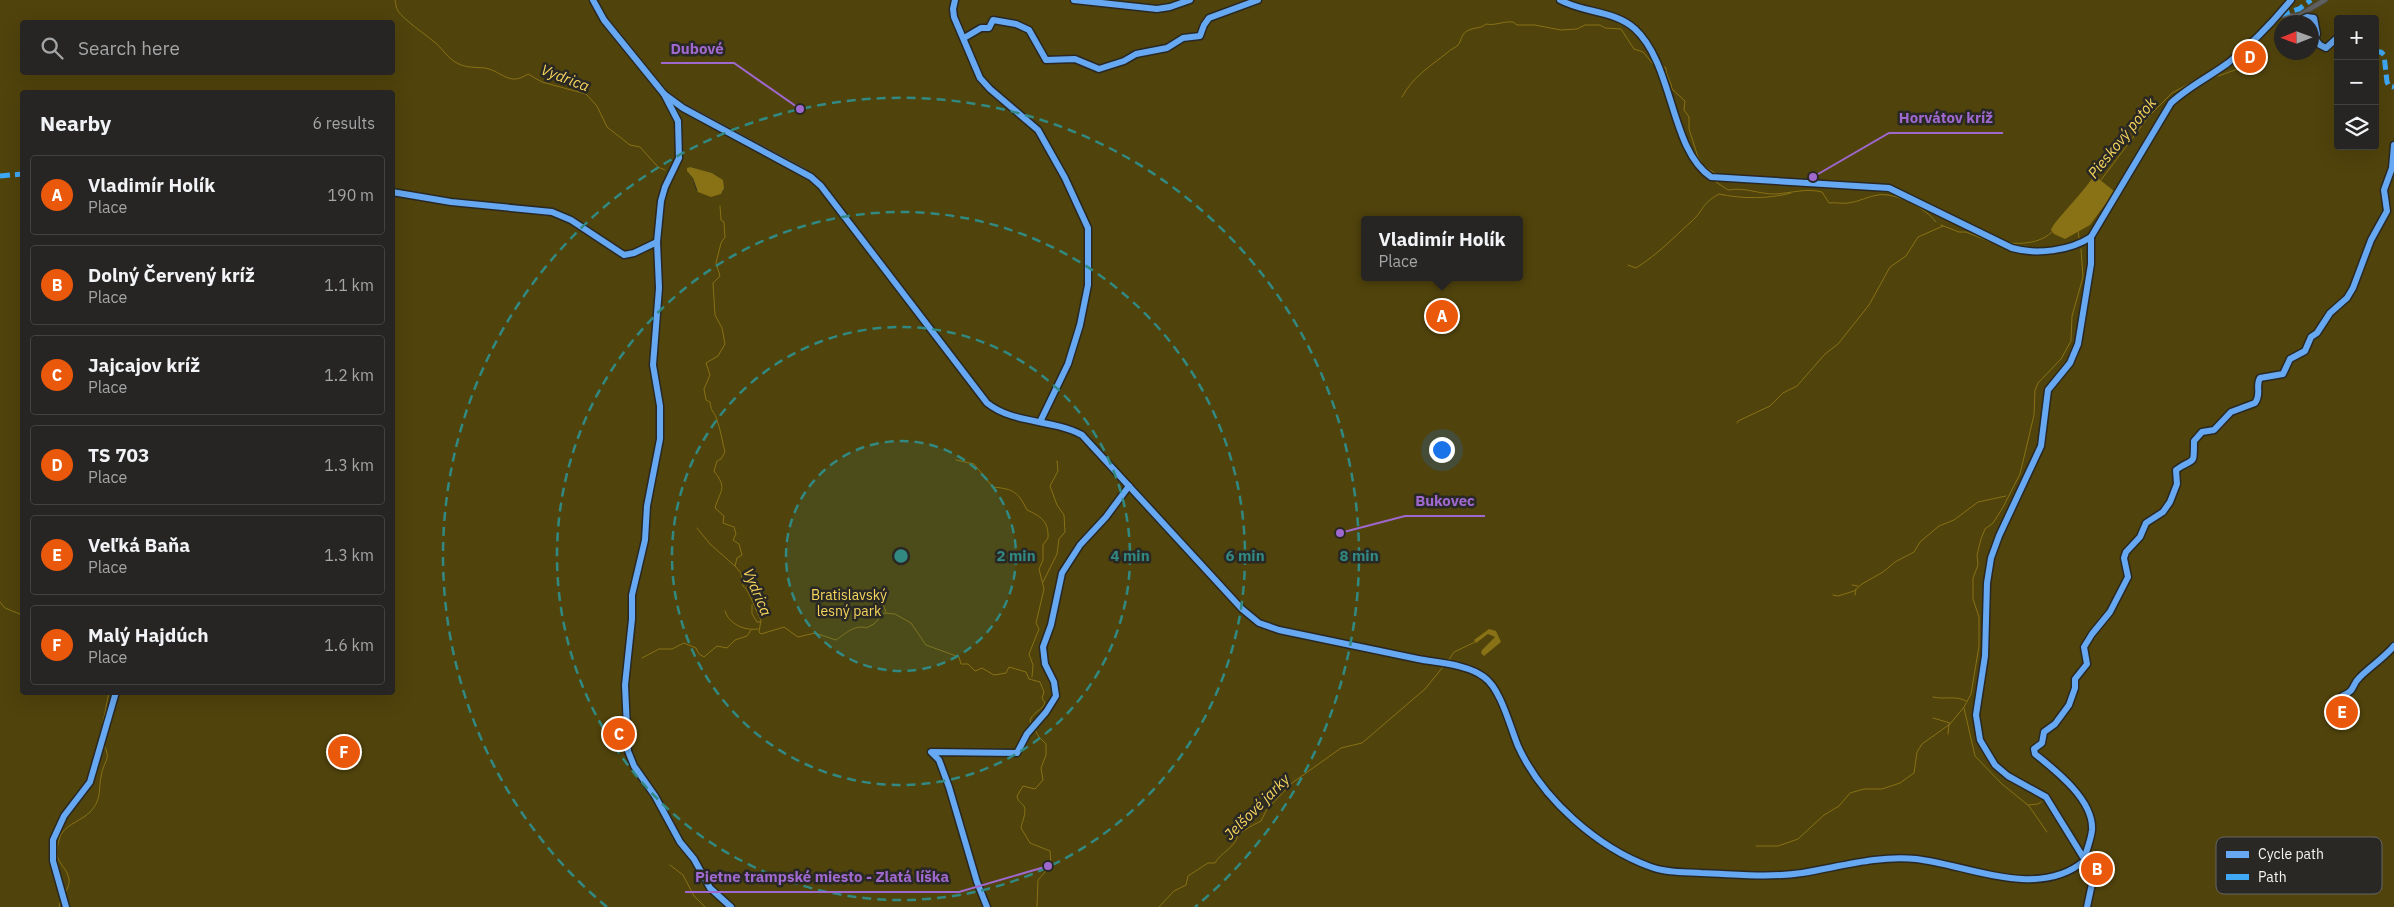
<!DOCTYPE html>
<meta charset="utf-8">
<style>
body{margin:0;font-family:"IBM Plex Sans",sans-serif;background:#2e2d2b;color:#f1f3f6}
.controls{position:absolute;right:15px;top:15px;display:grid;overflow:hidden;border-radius:5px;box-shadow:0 5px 20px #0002}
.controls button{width:45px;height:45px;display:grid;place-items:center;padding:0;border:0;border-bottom:1px solid #424241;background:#262523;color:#f1f3f6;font:25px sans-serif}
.compass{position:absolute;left:2274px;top:15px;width:45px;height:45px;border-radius:50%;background:#262523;box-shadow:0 5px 20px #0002;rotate:269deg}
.you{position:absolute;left:1441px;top:449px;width:18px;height:18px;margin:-12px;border:4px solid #fff;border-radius:50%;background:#1a73e8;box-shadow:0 0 0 8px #1a73e833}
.badge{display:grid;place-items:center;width:32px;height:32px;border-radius:50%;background:#ea580c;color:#fff;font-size:16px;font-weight:700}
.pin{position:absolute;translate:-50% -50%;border:2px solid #fff;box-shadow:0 1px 5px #0006}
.popup{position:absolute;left:1361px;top:216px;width:162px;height:65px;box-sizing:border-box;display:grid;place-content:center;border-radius:5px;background:#262523;filter:drop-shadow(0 1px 4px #0005);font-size:16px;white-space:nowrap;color:#a4a5a6}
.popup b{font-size:19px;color:#f1f3f6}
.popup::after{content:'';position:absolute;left:50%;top:100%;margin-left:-10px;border:10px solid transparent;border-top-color:#262523}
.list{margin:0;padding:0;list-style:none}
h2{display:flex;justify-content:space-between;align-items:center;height:65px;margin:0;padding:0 20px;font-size:21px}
h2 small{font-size:16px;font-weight:400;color:#a4a5a6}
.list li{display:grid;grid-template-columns:32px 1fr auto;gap:15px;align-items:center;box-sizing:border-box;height:80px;margin:0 10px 10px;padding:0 10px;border:1px solid #424241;border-radius:5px}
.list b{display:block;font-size:19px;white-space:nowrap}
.list p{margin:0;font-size:16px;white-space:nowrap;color:#a4a5a6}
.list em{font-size:16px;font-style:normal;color:#a4a5a6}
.icon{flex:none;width:28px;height:28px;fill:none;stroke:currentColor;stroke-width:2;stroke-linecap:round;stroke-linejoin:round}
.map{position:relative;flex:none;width:2394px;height:907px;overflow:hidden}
.search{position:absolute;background:#262523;box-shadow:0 5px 20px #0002;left:20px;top:20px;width:375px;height:55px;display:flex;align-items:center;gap:12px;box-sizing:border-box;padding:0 18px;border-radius:5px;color:#a4a5a6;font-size:19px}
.panel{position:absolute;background:#262523;box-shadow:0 5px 20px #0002;left:20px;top:90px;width:375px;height:605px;border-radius:5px}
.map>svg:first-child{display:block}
.green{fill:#50430c;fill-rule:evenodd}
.water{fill:#887215}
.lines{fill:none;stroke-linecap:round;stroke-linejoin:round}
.stream{stroke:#887215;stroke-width:1}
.street-casing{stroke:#4e4e4b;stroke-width:6}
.street{stroke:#60605e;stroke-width:4}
.quiet{stroke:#3fa9f5;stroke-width:5;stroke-dasharray:10 5;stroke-linecap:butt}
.cycleway-casing{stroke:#292824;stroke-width:9}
.cycleway{stroke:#66a8f1;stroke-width:6}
.ring{fill:none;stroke:#318982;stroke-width:2.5;stroke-dasharray:9 6}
.labels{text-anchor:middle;stroke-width:5;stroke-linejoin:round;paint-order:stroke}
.park-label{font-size:14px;fill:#f7d65c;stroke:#292824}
.water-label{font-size:15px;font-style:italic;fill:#f8d65c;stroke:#292824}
.key{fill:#292824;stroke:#666562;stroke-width:1}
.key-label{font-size:14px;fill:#f4f4f1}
.centre{fill:#318982;stroke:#292824;stroke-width:2.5}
.ring-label{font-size:15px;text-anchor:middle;font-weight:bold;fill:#318982;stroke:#292824;stroke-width:5;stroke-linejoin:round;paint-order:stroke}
.leader{fill:none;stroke:#9f68ce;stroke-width:2}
.callout-dot{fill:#9f68ce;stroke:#292824;stroke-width:2}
.callout-label{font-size:15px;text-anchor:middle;font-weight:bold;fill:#9f68ce;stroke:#292824;stroke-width:5;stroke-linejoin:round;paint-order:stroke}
</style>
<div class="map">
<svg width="2394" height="907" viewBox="0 0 2394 907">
<rect width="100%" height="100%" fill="#32312f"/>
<!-- green -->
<path class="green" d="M0,0H2394V907H0ZM2338,19H2375V146H2338ZM22,22H392V72H22ZM2282,22H2312V52H2282ZM22,92H392V692H22ZM689,167L712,173L720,178L723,191L721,194L696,190L692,176L688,173ZM1364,220H1520V277H1364Z"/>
<!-- water -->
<g class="water">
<path d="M690,167L712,173L723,180L724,188L721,194L711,197L698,192L693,178L687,171V168Z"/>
<path d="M2094,175L2114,191L2110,198L2090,225L2065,239L2054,234L2051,230C2052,223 2088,188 2094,175Z"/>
<path d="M1489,629L1496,631L1501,642L1484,656L1481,653L1482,650L1495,637L1488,634L1476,643L1474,640Z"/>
</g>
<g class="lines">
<!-- stream -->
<g class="stream">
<path d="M395,0C396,4 396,8 398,11C404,20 425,34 433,41C443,48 447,59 459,64C467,68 476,67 485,68C502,71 509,87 528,74L542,82L586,94L597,106L607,127L630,145L640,147L658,167L665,170"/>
<path d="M1663,66L1666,68C1666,76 1671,81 1672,89L1685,101L1684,110L1689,117V129L1698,157L1704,167L1719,175"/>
<path d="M2218,76L2249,65"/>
<path d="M1402,97C1413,76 1431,66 1448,52C1451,49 1455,48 1458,45C1462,40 1461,33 1469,30C1476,27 1480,29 1486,24C1495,26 1503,21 1513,22L1517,25H1535L1561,30L1577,29L1585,25H1600L1605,28L1621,29L1634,49L1643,52L1654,65"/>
<path d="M2101,180L2149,116L2172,93L2213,71"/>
<path d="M1716,182L1728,190C1747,187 1757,194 1775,194C1792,193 1806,188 1822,192L1829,203C1836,202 1841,204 1848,203C1859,202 1868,196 1878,195C1895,192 1926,208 1936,222"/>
<path d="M720,206L721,220L724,222L725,237L721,243L716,263L720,276L713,283L715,315L722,328L725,344L718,356L706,363L710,375L704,389L706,400L710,402C711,413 715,412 717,420C721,431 722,441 725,452L721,459L717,461L714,471C728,489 720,490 715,508L724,516L723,523L734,527L736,534L733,540L739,544L742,555L737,558L735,566L741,573L743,586C749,589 756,612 761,620L759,632L761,634L784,627L798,637L815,633L836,640C845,634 855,624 866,628L874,624L884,613L895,614L911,623L926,645L959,657L961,664H968L975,671L982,668L994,675L1006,673L1009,667L1026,672L1029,679L1040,682L1044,692L1042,698L1045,703C1042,711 1032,712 1030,721L1039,737L1046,744V755L1041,768L1043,780L1035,789L1023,786L1017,796C1018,802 1021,802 1024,806C1027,813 1022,821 1021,828L1030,843L1050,851L1051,865L1038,880L1037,907"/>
<path d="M1941,225L1959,232H1966L2006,248"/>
<path d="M2078,231L2079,238"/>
<path d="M2009,243C2025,244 2041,243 2053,231"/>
<path d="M1628,265L1636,268C1657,255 1674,237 1692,221C1704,210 1701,204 1719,194C1741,199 1770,199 1791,193"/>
<path d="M1737,423L1738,421L1770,406L1783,393L1797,386L1825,354L1838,344L1869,305L1890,267L1906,256L1918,237L1943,226"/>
<path d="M956,460L974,464L993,487C1014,489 1018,492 1027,510C1040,516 1049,521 1048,538L1043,545V560L1039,569L1044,589L1036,623L1039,629L1029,654L1033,665L1032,677"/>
<path d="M697,528L710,544L735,566"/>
<path d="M1043,582L1057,554L1059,539L1065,532L1064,515L1057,505L1050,486L1058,471L1057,461"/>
<path d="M1852,585L1858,586"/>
<path d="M1833,595L1838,596L1854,591L1862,584L1883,572L1895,562L1914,552L1920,542L1939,526L1954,520L1978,502L2006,496"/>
<path d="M1855,595L1856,589"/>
<path d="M880,597L886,612"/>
<path d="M0,602L5,608L22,615"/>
<path d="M752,605V614L757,622H761"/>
<path d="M725,611C729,624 744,631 758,629"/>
<path d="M642,658L659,649H672L684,643L696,648L699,654L704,657L717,646L727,648L735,640L747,636L751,630"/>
<path d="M1444,661H1448L1454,652L1475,642"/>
<path d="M1933,697C1945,700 1955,695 1966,701"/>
<path d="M1964,708L1975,756L2002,784L2029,806L2047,832"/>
<path d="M1933,718L1950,723"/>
<path d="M1948,734L1949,724"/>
<path d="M2028,805L2038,804L2041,802"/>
<path d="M1756,846H1778L1798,839L1824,815L1839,806L1850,793L1864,789H1882L1900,783L1914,773L1917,752L1922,744L1950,724L1964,707L1971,694L1979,646V617L1973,599V578L1978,565L1977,555L1981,539L1985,529L1993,523L2002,509L2020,474L2034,415L2035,390L2038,383L2061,359L2071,341L2072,316L2083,277L2081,249"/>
<path d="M670,865L683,875L694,896L705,907"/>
<path d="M59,907C60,897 71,888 69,879C66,864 53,863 58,844C59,841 60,835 62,833C68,824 82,820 90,812C102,799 98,792 101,777C104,757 114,761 100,738L109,692"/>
<path d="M1159,907L1174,891L1186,885L1188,876L1208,863H1215C1221,852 1234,849 1238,835C1245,829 1253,825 1261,821L1267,809L1292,783L1341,748L1362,743L1425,689L1443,667"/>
</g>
<!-- street casing -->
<g class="street-casing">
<g id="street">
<path d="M593,0L604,20L670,99L804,171L821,186L987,403C1013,424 1052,419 1082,435L1242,609L1259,623L1279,630C1325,640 1372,649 1418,659C1438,663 1467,664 1484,677C1501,689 1510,727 1518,746C1542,799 1598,848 1651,867C1667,873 1685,872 1701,873C1735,874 1768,878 1802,873C1839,867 1878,855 1916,859C1968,865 2038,900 2084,861"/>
<path d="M1074,0L1157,9L1170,7L1190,0"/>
<path d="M1560,0C1583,13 1614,10 1635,29C1674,65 1670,150 1711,177L1889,188L2012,248C2036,255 2070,251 2091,237L2171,103C2188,87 2209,77 2228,63C2251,45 2272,23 2291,0"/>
<path d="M2278,15L2298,16L2325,0"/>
<path d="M2087,907L2093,879L2091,870L2046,797L2008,776L1995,765L1980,740L1976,715L1985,656L1987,583L1991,558L1999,536L2041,446L2048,390L2070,363L2078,344L2091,264V237"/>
</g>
</g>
<!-- street -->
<use href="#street" class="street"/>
<!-- quiet -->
<g class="quiet">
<path d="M2280,15L2299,9L2311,0"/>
<path d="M2375,52H2381L2384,55L2387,82L2389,86L2394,87"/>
<path d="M0,176L22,174"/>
</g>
<!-- cycleway casing -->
<g class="cycleway-casing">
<g id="cycleway">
<path d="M593,0L604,20L664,94L678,121L679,158L665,187L661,201L657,242L659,288L653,365L660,406V439L647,506L645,540L632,595V619L625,685L628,751L634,766L655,796L680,842L694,859L710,888L731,907"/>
<path d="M955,0L953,9L954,17L980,78L990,89L1038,130L1065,178L1088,228V285L1080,325L1068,364L1040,422"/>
<path d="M1074,0L1157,9L1170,7L1190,0"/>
<path d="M1560,0C1583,13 1614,10 1635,29C1674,65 1670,150 1711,177L1889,188L2012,248C2036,255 2070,251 2091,237L2171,103C2188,87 2209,77 2228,63C2251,45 2272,23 2291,0"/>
<path d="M2297,22L2307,17L2314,18L2317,34L2315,39L2320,45L2326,48L2338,37"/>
<path d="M964,38L981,28H989L993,20L1016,24L1029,30L1046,60L1075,59L1099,69L1124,61L1136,54L1167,48L1183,38L1200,36L1204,25L1209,18L1258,0"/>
<path d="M664,94L683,108L811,177L821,186L987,403C1013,424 1052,419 1082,435L1242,609L1259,623L1279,630C1325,640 1372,649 1418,659C1438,663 1467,664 1484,677C1501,689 1510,727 1518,746C1542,799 1598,848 1651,867C1667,873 1685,872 1701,873C1735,874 1768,878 1802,873C1839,867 1878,855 1916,859C1968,865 2038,900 2084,861C2086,851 2091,840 2092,830C2094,800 2055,770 2035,754L2034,749L2042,743L2044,732L2055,724L2069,705L2075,688V679L2087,664L2084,647L2092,634L2110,612L2128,577L2124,558L2126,552L2140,537L2146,523L2163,512L2170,502L2177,484L2176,470C2194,456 2194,469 2194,441L2202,432L2214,430L2231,412L2255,403C2262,394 2255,386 2260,378L2283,374L2290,359L2305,351L2311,337L2317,333L2330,313L2347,298L2353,288L2371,240L2387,211L2384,190L2392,168L2394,145"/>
<path d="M392,192L451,202L552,212L571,220L624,255L634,253L657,242"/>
<path d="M2340,710L2339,704L2342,696C2356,691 2351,685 2360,677C2371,666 2384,658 2394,646"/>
<path d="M66,907L53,861V840L64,816L90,782L116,692"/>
<path d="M987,907L977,882L949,787L939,760L931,752L1017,753L1027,734L1046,712L1056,696L1054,682L1045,664L1043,647L1051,625L1062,573L1080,545L1106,517L1129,486"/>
<path d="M2087,907L2093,879L2091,870L2046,797L2008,776L1995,765L1980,740L1976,715L1985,656L1987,583L1991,558L1999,536L2041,446L2048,390L2070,363L2078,344L2091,264V237"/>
</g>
</g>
<!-- cycleway -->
<use href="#cycleway" class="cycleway"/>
</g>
<!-- distance rings -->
<circle cx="901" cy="556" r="115" fill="#318982" fill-opacity=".12"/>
<g class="ring">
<circle cx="901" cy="556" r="115"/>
<circle cx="901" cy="556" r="229"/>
<circle cx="901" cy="556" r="344"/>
<path d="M607 907A458 458 0 1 1 1195 907"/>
</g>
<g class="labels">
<!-- park labels -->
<g class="park-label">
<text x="849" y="600">Bratislavský<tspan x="849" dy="16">lesný park</tspan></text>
</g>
<!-- water labels -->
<g class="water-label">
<text transform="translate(565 78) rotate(21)" y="5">Vydrica</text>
<text transform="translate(2122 138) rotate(-51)" y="5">Pieskový potok</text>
<text transform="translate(757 592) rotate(67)" y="5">Vydrica</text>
<text transform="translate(1257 807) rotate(-45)" y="5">Jelšové jarky</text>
</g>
</g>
<!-- legend -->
<rect x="2216" y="837" width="166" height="57" rx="8" class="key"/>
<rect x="2226" y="851" width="23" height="7" fill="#66a8f1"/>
<rect x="2226" y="874" width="23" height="6" fill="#3fa9f5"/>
<g class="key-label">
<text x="2258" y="859">Cycle path</text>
<text x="2258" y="882">Path</text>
</g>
<circle cx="901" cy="556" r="8" class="centre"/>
<g class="ring-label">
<text x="1016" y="561">2 min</text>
<text x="1130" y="561">4 min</text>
<text x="1245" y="561">6 min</text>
<text x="1359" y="561">8 min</text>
</g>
<!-- callouts -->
<path class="leader" d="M800 109L734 63H661M1813 177L1889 133H2003M1340 533L1405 516H1485M1048 866L959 892H685"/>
<g class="callout-dot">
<circle cx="800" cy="109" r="5"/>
<circle cx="1813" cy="177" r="5"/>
<circle cx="1340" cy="533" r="5"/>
<circle cx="1048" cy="866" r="5"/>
</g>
<g class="callout-label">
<text x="697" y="54">Dubové</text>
<text x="1946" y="123">Horvátov kríž</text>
<text x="1445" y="506">Bukovec</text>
<text x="822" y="882">Pietne trampské miesto - Zlatá líška</text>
</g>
</svg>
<div class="controls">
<button>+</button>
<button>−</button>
<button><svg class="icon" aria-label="layers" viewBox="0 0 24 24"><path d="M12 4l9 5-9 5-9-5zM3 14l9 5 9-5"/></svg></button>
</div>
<svg class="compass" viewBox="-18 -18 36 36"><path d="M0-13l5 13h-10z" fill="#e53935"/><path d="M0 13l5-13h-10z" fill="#a4a5a6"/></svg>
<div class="you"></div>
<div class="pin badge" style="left:1442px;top:316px">A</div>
<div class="popup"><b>Vladimír Holík</b>Place</div>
<div class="pin badge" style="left:2097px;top:869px">B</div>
<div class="pin badge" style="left:619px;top:734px">C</div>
<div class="pin badge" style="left:2250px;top:57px">D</div>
<div class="pin badge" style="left:2342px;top:712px">E</div>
<div class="pin badge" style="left:344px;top:752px">F</div>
<div class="search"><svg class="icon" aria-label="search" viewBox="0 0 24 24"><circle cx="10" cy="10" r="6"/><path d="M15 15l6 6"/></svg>Search here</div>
<section class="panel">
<h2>Nearby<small>6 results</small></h2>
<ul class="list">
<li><span class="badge">A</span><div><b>Vladimír Holík</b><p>Place</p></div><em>190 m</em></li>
<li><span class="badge">B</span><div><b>Dolný Červený kríž</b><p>Place</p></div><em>1.1 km</em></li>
<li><span class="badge">C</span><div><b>Jajcajov kríž</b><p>Place</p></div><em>1.2 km</em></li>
<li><span class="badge">D</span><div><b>TS 703</b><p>Place</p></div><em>1.3 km</em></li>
<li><span class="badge">E</span><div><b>Veľká Baňa</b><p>Place</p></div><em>1.3 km</em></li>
<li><span class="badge">F</span><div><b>Malý Hajdúch</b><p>Place</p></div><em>1.6 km</em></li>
</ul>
</section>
</div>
